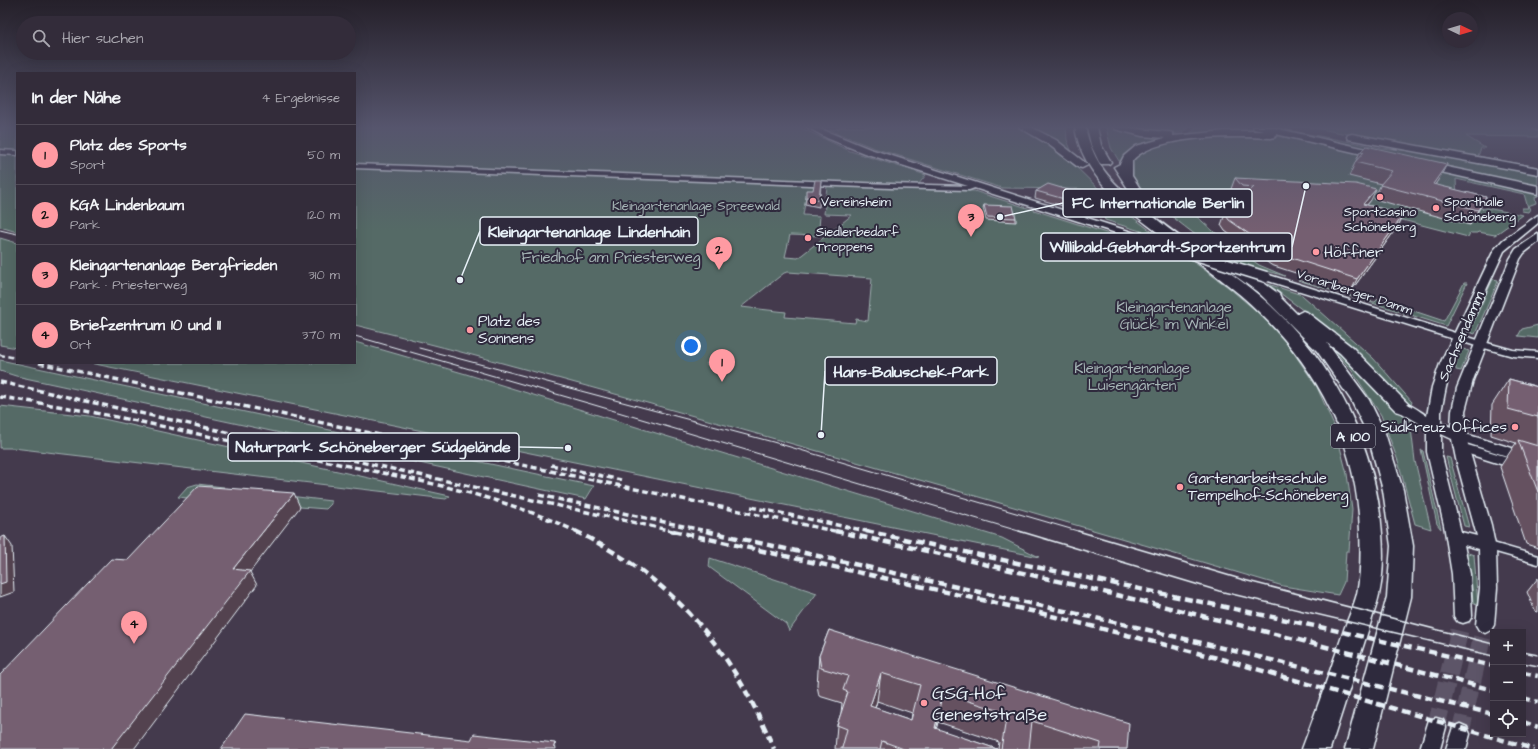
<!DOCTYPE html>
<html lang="de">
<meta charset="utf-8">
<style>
body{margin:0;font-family:"Architects Daughter",sans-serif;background:#3e3845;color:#f1f3f6}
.controls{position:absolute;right:12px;bottom:12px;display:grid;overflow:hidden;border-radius:0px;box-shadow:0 4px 16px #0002}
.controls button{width:36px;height:36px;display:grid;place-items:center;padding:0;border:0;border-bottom:1px solid #4e4854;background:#332c3a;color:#f1f3f6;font:20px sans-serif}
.compass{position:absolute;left:1442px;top:12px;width:36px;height:36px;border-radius:50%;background:#332c3a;box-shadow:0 4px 16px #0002;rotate:94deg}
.you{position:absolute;left:691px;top:346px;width:14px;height:14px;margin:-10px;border:3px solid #fff;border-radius:50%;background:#1a73e8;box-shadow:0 0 0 6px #1a73e833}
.badge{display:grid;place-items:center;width:26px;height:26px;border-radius:50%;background:#ff9aa2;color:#111;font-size:13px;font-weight:700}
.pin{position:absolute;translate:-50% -33px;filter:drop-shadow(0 1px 2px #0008)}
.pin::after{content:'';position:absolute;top:21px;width:14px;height:12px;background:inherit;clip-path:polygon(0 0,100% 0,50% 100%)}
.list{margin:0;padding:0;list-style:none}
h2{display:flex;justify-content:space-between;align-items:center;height:52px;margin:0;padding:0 16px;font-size:17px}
h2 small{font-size:13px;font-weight:400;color:#a9a7af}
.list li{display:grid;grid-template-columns:26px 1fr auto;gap:12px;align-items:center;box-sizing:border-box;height:60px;padding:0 16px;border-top:1px solid #4e4854}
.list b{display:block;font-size:15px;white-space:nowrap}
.list p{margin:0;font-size:13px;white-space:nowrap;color:#a9a7af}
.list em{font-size:13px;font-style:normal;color:#a9a7af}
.icon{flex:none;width:22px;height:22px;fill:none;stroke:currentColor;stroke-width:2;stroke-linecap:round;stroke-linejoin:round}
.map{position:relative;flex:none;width:1538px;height:749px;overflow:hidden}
.search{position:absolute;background:#332c3a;box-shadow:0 4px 16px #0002;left:16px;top:16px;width:340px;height:44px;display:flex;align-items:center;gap:10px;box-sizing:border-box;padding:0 14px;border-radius:22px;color:#a9a7af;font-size:15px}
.panel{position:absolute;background:#332c3a;box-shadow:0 4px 16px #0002;left:16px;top:72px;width:340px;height:292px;border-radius:0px}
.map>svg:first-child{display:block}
.green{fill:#556b66;stroke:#9eaeaf;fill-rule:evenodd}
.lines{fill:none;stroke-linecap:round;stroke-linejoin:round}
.secondary-tunnel{stroke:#5d5567;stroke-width:18;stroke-dasharray:18 9;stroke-linecap:butt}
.minor-casing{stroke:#e8f1f8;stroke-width:3}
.tertiary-casing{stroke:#e8f1f8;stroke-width:3}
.secondary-casing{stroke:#e8f1f8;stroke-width:3}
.motorway-casing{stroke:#e8f1f8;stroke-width:3}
.minor{fill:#2f2a3d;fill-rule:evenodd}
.tertiary{fill:#2f2a3d;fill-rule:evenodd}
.secondary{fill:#2f2a3d;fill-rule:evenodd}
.motorway{fill:#2f2a3d;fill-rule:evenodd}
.tram-far1{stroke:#e8f1f8;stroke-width:1}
.tram{stroke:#e8f1f8;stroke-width:1.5}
.rail-far2{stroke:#e8f1f8;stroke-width:2.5;stroke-dasharray:5 2.5;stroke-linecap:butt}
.rail-far1{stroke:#e8f1f8;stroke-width:3.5;stroke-dasharray:6 3.5;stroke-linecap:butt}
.rail{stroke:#e8f1f8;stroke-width:4.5;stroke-dasharray:8 4.5;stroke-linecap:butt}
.tertiary-bridge-casing{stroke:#e8f1f8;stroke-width:13;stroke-linecap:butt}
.tertiary-bridge{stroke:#2f2a3d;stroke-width:10}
.wall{fill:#655161;stroke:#e8f1f8;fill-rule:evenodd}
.shaded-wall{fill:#52424f;stroke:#e8f1f8}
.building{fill:#755e71;stroke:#e8f1f8;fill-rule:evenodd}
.poi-dot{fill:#ff9aa2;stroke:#2f2a3d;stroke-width:1.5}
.labels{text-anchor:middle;stroke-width:4;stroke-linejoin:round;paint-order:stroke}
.far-poi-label{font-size:13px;fill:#e8f1f8;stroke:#2f2a3d;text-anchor:start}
.far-park-label{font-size:13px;fill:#a6b5b6;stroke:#2f2a3d}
.far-street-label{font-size:13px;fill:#e8f1f8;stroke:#2f2a3d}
.shield{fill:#2f2a3d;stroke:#b0b5c0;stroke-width:1}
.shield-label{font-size:14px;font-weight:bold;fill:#e8f1f8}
.poi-label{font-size:15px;fill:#e8f1f8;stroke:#2f2a3d;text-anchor:start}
.park-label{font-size:15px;fill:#a6b5b6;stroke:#2f2a3d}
.street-label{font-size:15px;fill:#e8f1f8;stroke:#2f2a3d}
.near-poi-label{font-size:18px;fill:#e8f1f8;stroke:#2f2a3d;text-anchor:start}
.leader{fill:none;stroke:#e8f1f8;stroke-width:1.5}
.callout-dot{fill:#e8f1f8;stroke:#2f2a3d;stroke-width:1.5}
.callout{fill:#2f2a3d;stroke:#e8f1f8;stroke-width:1.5}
.callout-label{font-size:16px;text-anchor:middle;font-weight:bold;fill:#e8f1f8}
</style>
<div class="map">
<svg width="1538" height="749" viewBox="0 0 1538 749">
<rect width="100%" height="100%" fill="#443a4d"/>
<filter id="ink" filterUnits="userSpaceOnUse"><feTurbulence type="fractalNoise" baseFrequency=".025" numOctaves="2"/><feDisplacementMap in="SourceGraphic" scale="8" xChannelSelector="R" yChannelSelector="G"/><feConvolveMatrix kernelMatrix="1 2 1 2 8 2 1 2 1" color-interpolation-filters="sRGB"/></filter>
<g filter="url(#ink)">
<!-- green -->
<g class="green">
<path d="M0,127H17V151L0,150Z"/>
<path d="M355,127H799L850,151L926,175L918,185L355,164Z"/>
<path d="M839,127H1022L1040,136L1064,155L1110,200L1159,237L1105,220L1101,208L1086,191L1080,189L1002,188L874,148L830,130L840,128Z"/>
<path d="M1032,127H1066L1067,140L1073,155Z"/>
<path d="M1106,127C1118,127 1127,134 1138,135C1151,136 1192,141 1196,127H1239L1276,134L1265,133L1160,141L1121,161H1119L1111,148Z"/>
<path d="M1122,127H1188C1180,140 1135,132 1122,127Z"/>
<path d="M1264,127H1272L1382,148L1429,153L1538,172V188Z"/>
<path d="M1310,127H1524L1538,132V137L1466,136L1485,148H1481L1478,156L1538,167V170Z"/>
<path d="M1238,134L1266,135L1304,140L1538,191V196L1535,197L1536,203L1528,206L1530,209L1528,212L1522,211V208H1528L1524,194L1456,179L1457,201L1484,209L1486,208L1523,215L1495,235L1478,232L1477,233H1470L1468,237L1325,200L1184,198L1188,199L1183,204L1213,231L1259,265L1285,276C1268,271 1247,268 1232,260C1214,250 1134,191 1130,173C1129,168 1131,160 1134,155L1162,143Z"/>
<path d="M0,154H17V232L0,227Z"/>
<path d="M355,168L821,186L820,197H806L803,215L820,216L819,228L821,236L790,235L785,257L798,258L852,215L824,214L827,186L974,191L1191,260L1228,287L1261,315L1287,343L1317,387L1335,428L1347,474L1352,510L1349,551H1346L1344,582L1338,595L1283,586C1099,531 914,478 729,426C605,391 481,356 355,325ZM788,272L872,278L868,321L856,319L855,323L785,317L786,312L741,307L784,273ZM716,352L720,353L725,366L706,364Z"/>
<path d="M0,238L17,243V348L0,345Z"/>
<path d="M1493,279L1498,280L1497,284L1475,334L1469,332Z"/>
<path d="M1298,280L1367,301L1375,302L1378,299L1444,321L1464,283H1467L1446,326Z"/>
<path d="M1268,284L1302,295L1373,358L1412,402L1410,407L1312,317Z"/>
<path d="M1538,325V338L1518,336L1522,329Z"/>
<path d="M1323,337L1361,371L1401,414L1410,420L1415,461L1431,529L1415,524L1398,461L1381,415L1352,371Z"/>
<path d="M355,342L466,374L646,430L1002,538L1039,557L90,363H355Z"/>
<path d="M1460,348L1469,351L1461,371L1456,370C1455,361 1457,355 1460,348Z"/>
<path d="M0,360L594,486L586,499L16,376L0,371Z"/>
<path d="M0,406L90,416L450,496L446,499L13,448H0Z"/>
<path d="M1421,450L1423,451L1441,529L1437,524Z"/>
<path d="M1446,457L1450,458L1469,527L1464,526Z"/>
<path d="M197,484L224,487C209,502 198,499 178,497L187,487Z"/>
<path d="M281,495L331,501V504L326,509L300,507Z"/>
<path d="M1465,552L1474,555L1478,605L1473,602L1471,577Z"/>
<path d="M710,558L817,593L789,631L786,624L709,567Z"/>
</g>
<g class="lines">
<!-- secondary-tunnel -->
<g class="secondary-tunnel">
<path d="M1436,727L1463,616"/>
<path d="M1460,734L1485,625"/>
</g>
<!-- minor casing -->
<g class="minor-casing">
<g id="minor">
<path d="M1533,127H1538V130L1533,128Z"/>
<path d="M0,150L17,151V155L0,154Z"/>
<path d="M355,164L891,184L969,186L977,184L980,186L969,190L891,188L355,168Z"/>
<path d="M1480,341L1513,350L1538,352V358L1513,356L1477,346L1476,344L1477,342Z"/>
<path d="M1486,541L1538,556V564L1482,548L1480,545L1482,542Z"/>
</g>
</g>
<!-- tertiary casing -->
<g class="tertiary-casing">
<g id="tertiary">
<path d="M807,127H816L870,149L1141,235L1143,237L1138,240L1135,239L864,153L827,138Z"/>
<path d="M1266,274L1484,342L1486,344L1480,347L1476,346L1262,279L1261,277L1262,275Z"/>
<path d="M1459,432L1538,456V466L1454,439L1452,436L1454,433Z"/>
<path d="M1461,443L1538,466V476L1456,450L1454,447L1456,444Z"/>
</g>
</g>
<!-- secondary casing -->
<g class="secondary-casing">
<g id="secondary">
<path d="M1538,215V223L1504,251L1452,364L1446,387L1441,412V423L1451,427L1452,411L1457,388L1510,259L1516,249L1538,234V242L1524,253L1520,259L1473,380L1465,411L1468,446L1491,525L1496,550L1497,588L1494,625L1491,630L1485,633L1479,630L1476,625L1480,588L1479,549L1464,545L1470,574L1472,616L1469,621L1463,623L1457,621L1454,616L1452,574L1444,525L1427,452V428L1397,410L1395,407L1397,404C1408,401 1418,410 1427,416L1432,387L1440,364L1494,250L1503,240ZM1441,434L1452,439L1456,459L1477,536L1461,532L1441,452Z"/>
<path d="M1436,718L1443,720L1446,727L1440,749H1420L1429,720Z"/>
<path d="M1460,724L1467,727L1470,734L1466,749H1446L1453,727Z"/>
</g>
</g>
<!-- motorway casing -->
<g class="motorway-casing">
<g id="motorway">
<path d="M1019,127H1031L1056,140L1088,165L1082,168L1078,167L1048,144Z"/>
<path d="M1075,127H1085C1094,164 1109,180 1138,204L1114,167L1120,164L1124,156L1136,146L1165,138L1142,136L1115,129L1114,127C1133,127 1151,131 1169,132L1173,133V136L1225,131H1264L1254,129L1253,127H1270L1384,153L1389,156L1384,159L1276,134L1275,137L1271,138C1237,136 1154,134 1132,161V176L1150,204L1148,207H1142C1182,242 1229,268 1269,304C1335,364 1376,446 1382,534C1384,558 1383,584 1376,606L1330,749H1302C1316,712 1329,674 1342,636C1346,622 1353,609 1357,594C1361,574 1361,552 1360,531C1357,445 1321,373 1260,313C1231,284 1196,262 1164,237C1126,209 1082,176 1075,127Z"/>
<path d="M1087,127H1097L1101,145L1111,162L1109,164H1101L1099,162L1091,145Z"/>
<path d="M1352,134L1538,168V174L1348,139L1347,137L1348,135Z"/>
<path d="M1423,162L1538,186V194L1419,167L1417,165Z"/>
<path d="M1232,263L1237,264L1279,294L1281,298L1297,314L1303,311L1308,313L1352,347L1411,407L1408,411L1402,413L1396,411L1340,353L1327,343L1369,400L1385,433L1403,490L1413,546L1411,597L1373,749H1345L1387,597L1391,546L1383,490L1367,433L1351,400L1317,351L1259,293L1227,270L1225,267L1227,264Z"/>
</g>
</g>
<!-- minor -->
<use href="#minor" class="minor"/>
<!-- tertiary -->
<use href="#tertiary" class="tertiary"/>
<!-- secondary -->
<use href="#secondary" class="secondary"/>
<!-- motorway -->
<use href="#motorway" class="motorway"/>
<!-- tram-far1 -->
<g class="tram-far1">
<path d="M0,230L17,234"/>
<path d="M355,336L591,404L1022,532"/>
<path d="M419,348L773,442L1081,532"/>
</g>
<!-- tram -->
<g class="tram">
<path d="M1019,531L1219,591L1493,656"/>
<path d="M1078,531L1244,580L1493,644"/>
<path d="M1523,652L1538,655"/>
<path d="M1523,663L1538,666"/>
</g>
<!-- rail-far2 -->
<path class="rail-far2" d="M0,355L17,358"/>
<!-- rail-far1 -->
<g class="rail-far1">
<path d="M39,363L839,532"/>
<path d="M0,382L677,532"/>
<path d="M0,397C101,411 200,435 300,456C393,476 491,490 577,532"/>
<path d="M551,465L621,480"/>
<path d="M539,495L711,532"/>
<path d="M751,507L871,532"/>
</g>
<!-- rail -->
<g class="rail">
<path d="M575,531C675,580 731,648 774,749"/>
<path d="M673,531L1036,612L1225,660L1534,749"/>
<path d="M706,531L1136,627L1493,714"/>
<path d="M835,531C1055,578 1275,633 1493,690"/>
<path d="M866,531L1329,629L1493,666"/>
<path d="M1523,673L1538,676"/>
<path d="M1523,698L1538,702"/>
<path d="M1523,722L1538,727"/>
</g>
<!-- tertiary-bridge casing -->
<g class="tertiary-bridge-casing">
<path id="tertiary-bridge" d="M1138,237L1266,277"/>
</g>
<!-- tertiary-bridge -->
<use href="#tertiary-bridge" class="tertiary-bridge"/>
</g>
<!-- wall -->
<g class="wall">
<path d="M1360,152L1447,164L1440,177L1435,185L1486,197L1470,225L1374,199L1381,184L1349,176Z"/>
<path d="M1235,178L1371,200L1367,205L1404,214L1398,226L1351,291L1271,265L1225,231L1221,225L1225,214L1243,197H1238L1231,189Z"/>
<path d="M821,180L819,207L805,204L806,197L813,190Z"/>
<path d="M1036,191L1085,195V197L1095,208L1087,213L1035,198Z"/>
<path d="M984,205L1016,218V222L986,220L983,208Z"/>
<path d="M1509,379L1538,387V548L1526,544L1500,467L1516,443L1491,435L1492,405Z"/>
<path d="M1538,578V612L1535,611L1527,592Z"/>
<path d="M829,630L1127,749H998L999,742L938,722L936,729L997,749H835L837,725L841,713L842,703L819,696L817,685L819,656ZM877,701L912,713L911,720L875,708Z"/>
</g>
<!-- shaded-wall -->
<g class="shaded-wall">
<path d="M1447,164L1440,177L1426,198L1433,184Z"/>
<path d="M1376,189L1371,200L1358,215L1363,204Z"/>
<path d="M1486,197L1470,225L1478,210Z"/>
<path d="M1097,201L1095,208L1087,213L1089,206Z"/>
<path d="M1404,214L1398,226L1351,291L1357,279Z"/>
<path d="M294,493L300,507L250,572L257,585L134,749H111L233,569Z"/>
<path d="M5,536L12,546L14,592L0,597V584Z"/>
<path d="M881,673L877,701L867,734L870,706Z"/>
<path d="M943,693L938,722L931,749L935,728Z"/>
<path d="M555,743L556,749H553Z"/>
</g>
<!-- building -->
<g class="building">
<path d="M1366,146L1447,164L1433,184L1486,197L1478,210L1380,185L1392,171L1355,162L1364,152H1360Z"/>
<path d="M1235,178L1356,184L1376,189L1363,204L1404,214L1357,279L1276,253L1229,220L1225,214L1254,187L1242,186Z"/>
<path d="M815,180H821L819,200L806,197V190H813Z"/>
<path d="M1048,184L1085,195L1083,196L1097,201L1089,206L1036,191Z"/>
<path d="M984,205L1013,206L1016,218L987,217Z"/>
<path d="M1509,379L1538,387V417L1508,409Z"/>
<path d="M1518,440L1538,446V492Z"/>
<path d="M198,486L294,493L233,569L250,571L111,749H0V675L111,559L128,560Z"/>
<path d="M5,536L6,582L0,584V538Z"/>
<path d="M829,630L1129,723L1127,749H1100L1101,743L1032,721L1029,749H1001L1007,713L943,693L935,728L997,749H904L882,741L880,749H842V748L847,729L837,725L848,692L843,690L848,676L821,668L819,656ZM881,673L920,685L911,720L870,706Z"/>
<path d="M245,714L471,740L474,734L555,743L553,749H221Z"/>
</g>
</g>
<!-- sky -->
<linearGradient id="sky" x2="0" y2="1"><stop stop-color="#25202a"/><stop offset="0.55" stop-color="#56556d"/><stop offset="1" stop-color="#56556d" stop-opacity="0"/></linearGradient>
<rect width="1538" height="231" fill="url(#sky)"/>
<!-- markers -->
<g class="poi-dot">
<circle cx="1380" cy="197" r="4"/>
<circle cx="813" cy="201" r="4"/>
<circle cx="1436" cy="208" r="4"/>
<circle cx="808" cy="238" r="4"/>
<circle cx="1316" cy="252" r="4"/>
<circle cx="470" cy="330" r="4"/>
<circle cx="1515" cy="427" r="4"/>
<circle cx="1180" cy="487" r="4"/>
<circle cx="924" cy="703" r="4"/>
</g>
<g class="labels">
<!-- far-poi labels -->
<g class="far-poi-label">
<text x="821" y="206">Vereinsheim</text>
<text x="1444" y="206">Sporthalle<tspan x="1444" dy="15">Schöneberg</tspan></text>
<text x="1380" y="216" text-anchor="middle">Sportcasino<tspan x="1380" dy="15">Schöneberg</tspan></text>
<text x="816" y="236">Siedlerbedarf<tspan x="816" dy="15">Troppens</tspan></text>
</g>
<!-- far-park labels -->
<g class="far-park-label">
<text x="696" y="210">Kleingartenanlage Spreewald</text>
</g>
<!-- far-street labels -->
<g class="far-street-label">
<text transform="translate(1355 291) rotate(18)" y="5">Vorarlberger Damm</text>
</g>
<!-- shield labels -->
<rect class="shield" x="1331" y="424" width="44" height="24" rx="3"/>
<g class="shield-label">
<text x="1353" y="441">A 100</text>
</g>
<!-- poi labels -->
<g class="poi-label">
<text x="1324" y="257">Höffner</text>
<text x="478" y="326">Platz des<tspan x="478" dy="17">Sonnens</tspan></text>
<text x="1507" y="432" text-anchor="end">Südkreuz Offices</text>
<text x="1188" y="483">Gartenarbeitsschule<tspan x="1188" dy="17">Tempelhof-Schöneberg</tspan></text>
</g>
<!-- park labels -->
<g class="park-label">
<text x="611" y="262">Friedhof am Priesterweg</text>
<text x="1174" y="312">Kleingartenanlage<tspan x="1174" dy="17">Glück im Winkel</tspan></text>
<text x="1132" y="373">Kleingartenanlage<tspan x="1132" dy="17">Luisengärten</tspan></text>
</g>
<!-- street labels -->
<g class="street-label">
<text transform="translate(1461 336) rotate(-67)" y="5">Sachsendamm</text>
</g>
<!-- near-poi labels -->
<g class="near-poi-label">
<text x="932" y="699">GSG-Hof<tspan x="932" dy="21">Geneststraße</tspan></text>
</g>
</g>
<!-- callouts -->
<path class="leader" d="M1000 217L1063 203M460 280L480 231M1306 186L1292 247M821 435L825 371M568 448L519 447"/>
<g class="callout-dot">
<circle cx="1000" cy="217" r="4"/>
<circle cx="460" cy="280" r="4"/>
<circle cx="1306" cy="186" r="4"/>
<circle cx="821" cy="435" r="4"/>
<circle cx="568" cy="448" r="4"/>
</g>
<g class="callout">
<rect x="1063" y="189" width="189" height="28" rx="4"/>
<rect x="480" y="217" width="218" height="28" rx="4"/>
<rect x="1041" y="233" width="251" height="28" rx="4"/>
<rect x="825" y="357" width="172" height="28" rx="4"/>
<rect x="228" y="433" width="291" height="28" rx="4"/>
</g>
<g class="callout-label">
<text x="1158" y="208">FC Internationale Berlin</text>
<text x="589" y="237">Kleingartenanlage Lindenhain</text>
<text x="1167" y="252">Willibald-Gebhardt-Sportzentrum</text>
<text x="911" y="377">Hans-Baluschek-Park</text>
<text x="373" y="452">Naturpark Schöneberger Südgelände</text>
</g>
</svg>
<div class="controls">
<button>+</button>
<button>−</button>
<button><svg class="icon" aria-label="locate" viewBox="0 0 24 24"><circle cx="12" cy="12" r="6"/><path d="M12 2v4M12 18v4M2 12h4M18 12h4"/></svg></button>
</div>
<svg class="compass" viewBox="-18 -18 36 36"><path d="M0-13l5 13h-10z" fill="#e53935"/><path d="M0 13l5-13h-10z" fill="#a9a7af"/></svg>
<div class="you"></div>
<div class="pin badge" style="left:722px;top:382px">1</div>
<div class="pin badge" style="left:719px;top:270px">2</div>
<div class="pin badge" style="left:971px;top:237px">3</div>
<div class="pin badge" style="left:134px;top:644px">4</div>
<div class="search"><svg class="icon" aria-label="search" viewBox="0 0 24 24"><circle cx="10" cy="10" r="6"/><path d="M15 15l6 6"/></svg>Hier suchen</div>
<section class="panel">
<h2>In der Nähe<small>4 Ergebnisse</small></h2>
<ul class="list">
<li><span class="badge">1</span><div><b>Platz des Sports</b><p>Sport</p></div><em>50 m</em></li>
<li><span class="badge">2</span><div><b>KGA Lindenbaum</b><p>Park</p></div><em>120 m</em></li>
<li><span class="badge">3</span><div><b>Kleingartenanlage Bergfrieden</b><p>Park · Priesterweg</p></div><em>310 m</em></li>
<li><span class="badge">4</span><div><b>Briefzentrum 10 und 11</b><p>Ort</p></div><em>370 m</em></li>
</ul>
</section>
</div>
